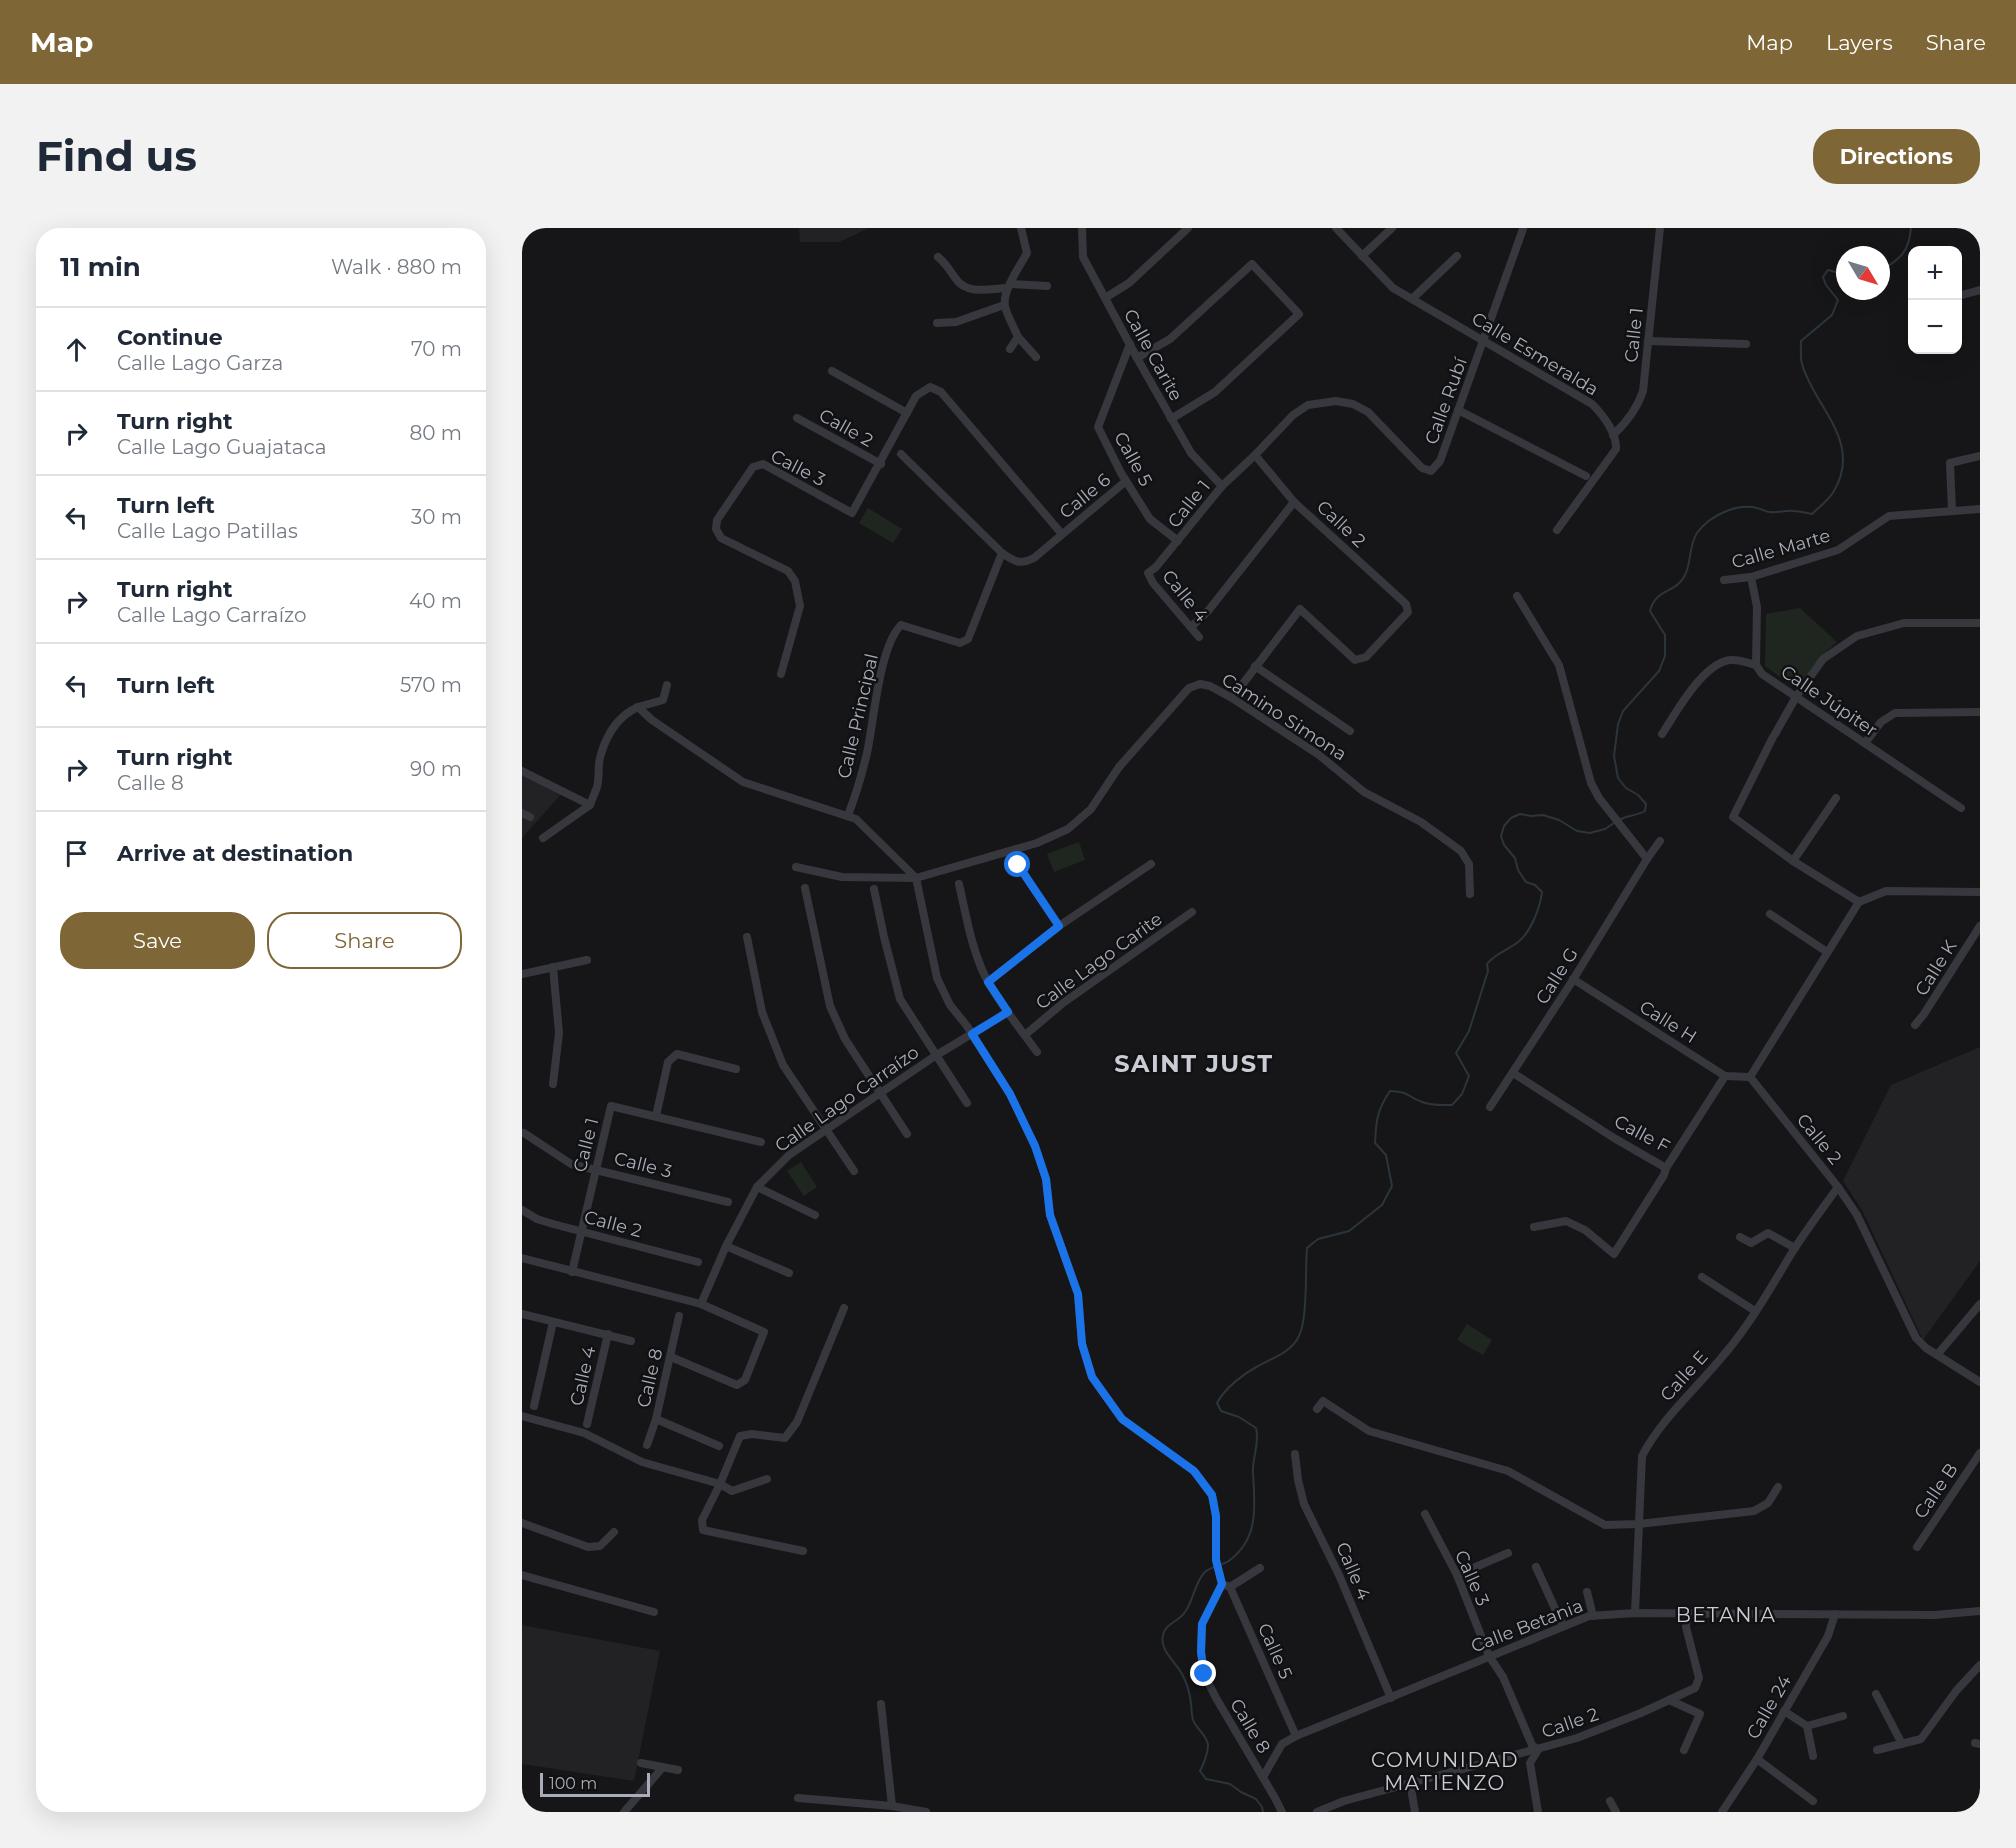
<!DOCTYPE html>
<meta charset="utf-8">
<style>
body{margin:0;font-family:Montserrat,sans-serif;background:#f2f2f3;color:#1f2937}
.controls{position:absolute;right:18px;top:18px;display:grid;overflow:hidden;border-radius:12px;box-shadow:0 6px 24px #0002}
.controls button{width:54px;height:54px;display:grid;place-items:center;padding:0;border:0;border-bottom:2px solid #e0e1e3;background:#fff;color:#1f2937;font:30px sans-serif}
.compass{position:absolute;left:1314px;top:18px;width:54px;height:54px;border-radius:50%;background:#fff;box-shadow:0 6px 24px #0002;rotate:128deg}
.scale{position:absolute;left:18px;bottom:15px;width:110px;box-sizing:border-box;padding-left:6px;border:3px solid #a8adb8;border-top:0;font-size:16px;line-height:21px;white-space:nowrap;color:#a8adb8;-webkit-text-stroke:4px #111113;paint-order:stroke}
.stop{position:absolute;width:18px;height:18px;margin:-14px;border:4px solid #1a73e8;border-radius:50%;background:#fff}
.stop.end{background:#1a73e8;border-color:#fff;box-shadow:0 2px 6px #0008}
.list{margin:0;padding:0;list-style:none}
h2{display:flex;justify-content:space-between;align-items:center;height:78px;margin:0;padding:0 24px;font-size:26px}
h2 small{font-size:20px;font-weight:400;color:#747a83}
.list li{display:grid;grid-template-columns:39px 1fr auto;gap:18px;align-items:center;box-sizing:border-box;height:84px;padding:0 24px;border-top:2px solid #e0e1e3}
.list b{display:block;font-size:22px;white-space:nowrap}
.list p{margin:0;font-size:20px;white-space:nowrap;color:#747a83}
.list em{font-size:20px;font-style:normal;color:#747a83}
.actions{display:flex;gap:12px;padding:18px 24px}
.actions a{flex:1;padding:14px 0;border:2px solid #7e6636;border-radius:24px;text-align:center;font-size:21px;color:#7e6636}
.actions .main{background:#7e6636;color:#fff}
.icon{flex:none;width:33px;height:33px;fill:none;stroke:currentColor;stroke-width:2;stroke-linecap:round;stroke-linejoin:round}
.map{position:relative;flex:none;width:1458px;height:1584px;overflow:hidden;border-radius:24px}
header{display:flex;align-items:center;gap:36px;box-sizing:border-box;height:84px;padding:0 30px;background:#7e6636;color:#fff}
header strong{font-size:28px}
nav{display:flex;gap:33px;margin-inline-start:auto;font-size:21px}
.intro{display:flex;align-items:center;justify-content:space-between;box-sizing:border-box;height:144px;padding:0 36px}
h1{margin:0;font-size:42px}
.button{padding:15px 27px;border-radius:24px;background:#7e6636;color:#fff;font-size:21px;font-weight:700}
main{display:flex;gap:36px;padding:0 36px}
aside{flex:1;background:#fff;border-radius:24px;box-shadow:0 6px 24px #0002}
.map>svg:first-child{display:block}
.built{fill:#222225}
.green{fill:#1e261f}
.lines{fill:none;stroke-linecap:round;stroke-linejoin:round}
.stream{stroke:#2c353c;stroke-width:2}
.street{stroke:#37383d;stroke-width:8}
.route{stroke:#1a73e8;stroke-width:8}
.labels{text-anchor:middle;stroke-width:5;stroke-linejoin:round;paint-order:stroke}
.street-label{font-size:18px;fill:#a8adb8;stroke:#111113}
.neighbourhood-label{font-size:20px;letter-spacing:1.5px;fill:#c9ccd4;stroke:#111113}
.district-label{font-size:24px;font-weight:bold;letter-spacing:1.5px;fill:#c9ccd4;stroke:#111113}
</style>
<header>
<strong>Map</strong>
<nav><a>Map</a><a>Layers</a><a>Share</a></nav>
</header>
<div class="intro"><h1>Find us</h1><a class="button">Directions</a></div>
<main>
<aside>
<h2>11 min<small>Walk · 880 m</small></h2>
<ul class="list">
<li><svg class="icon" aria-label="ahead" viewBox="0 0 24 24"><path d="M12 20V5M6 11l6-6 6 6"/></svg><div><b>Continue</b><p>Calle Lago Garza</p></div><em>70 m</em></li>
<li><svg class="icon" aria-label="right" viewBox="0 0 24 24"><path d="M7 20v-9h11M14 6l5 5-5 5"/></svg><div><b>Turn right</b><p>Calle Lago Guajataca</p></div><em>80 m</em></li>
<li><svg class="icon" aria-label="left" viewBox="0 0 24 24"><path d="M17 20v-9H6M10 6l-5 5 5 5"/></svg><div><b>Turn left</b><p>Calle Lago Patillas</p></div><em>30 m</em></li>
<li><svg class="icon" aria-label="right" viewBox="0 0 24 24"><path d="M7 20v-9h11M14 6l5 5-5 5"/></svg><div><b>Turn right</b><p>Calle Lago Carraízo</p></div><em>40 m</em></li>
<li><svg class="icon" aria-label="left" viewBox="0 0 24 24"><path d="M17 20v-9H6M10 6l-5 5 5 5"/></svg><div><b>Turn left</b></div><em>570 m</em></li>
<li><svg class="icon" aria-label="right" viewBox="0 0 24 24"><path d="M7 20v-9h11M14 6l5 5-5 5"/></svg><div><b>Turn right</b><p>Calle 8</p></div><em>90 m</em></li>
<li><svg class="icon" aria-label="arrive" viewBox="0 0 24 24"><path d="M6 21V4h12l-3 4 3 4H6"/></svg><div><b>Arrive at destination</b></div></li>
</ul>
<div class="actions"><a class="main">Save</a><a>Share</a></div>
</aside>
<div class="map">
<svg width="1458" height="1584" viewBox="0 0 1458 1584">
<rect width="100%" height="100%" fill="#161618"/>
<!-- built -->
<g class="built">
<path d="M277,0H347L317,14H278Z"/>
<path d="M0,546L41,564L0,610Z"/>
<path d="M1458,819V1033L1401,1112L1340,982L1321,953L1369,857Z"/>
<path d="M0,1397L138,1423L112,1553L0,1536Z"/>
</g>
<!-- green -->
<g class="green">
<path d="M346,280L380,301L371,315L337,295Z"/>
<path d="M1278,380L1315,414L1304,424L1278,459L1273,460L1243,438L1244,386Z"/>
<path d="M557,614L563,632L532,644L525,626Z"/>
<path d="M279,934L295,959L282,968L265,943Z"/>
<path d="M945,1096L970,1112L961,1127L935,1112Z"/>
</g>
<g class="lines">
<!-- stream -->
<g class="stream">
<path d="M1359,43C1379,30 1387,24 1389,0"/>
<path d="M1097,592C1106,587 1114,588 1123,583L1124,576L1116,567L1104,560L1096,550L1092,528L1096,496L1101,483L1137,443L1143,428V407L1128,383C1134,360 1152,366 1162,349C1170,336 1166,319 1175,305C1187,288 1214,275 1235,280C1240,281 1244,284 1248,284C1256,285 1264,282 1272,283C1277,283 1284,285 1290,286C1297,279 1307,272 1312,263C1341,213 1292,179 1280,136C1278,129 1279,120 1279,113L1310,87L1316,72L1304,57L1301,49L1306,42L1318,45L1323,48"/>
<path d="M741,1584L740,1579L734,1571L719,1564L708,1556L684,1551L678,1543C682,1535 686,1526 686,1517C685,1508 676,1502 672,1494C669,1489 670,1482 669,1476C668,1466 665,1455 660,1446C654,1434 633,1419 643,1402C647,1395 658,1392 663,1384C672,1372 672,1355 683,1344C689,1338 701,1338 708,1332C737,1310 733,1278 731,1245C730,1229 738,1216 734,1200L717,1189L699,1183L695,1175C703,1160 721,1146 736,1138C750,1130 769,1125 777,1108C786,1089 783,1043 785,1020L796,1011L827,1003L860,977L870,958L864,927L853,915C854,893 855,882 868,863C888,864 884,868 900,874C910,878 920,877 930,877L940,866L947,848L934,825L947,803L966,743L965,736C972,726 986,722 996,714C1009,704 1018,680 1020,664L1013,657L1004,654L996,642L993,630L982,617L979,608L982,598L989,590L998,586L1009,588L1021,587L1037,592L1055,603L1068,605L1083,601L1092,595"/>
</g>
<!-- street -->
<g class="street">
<path d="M560,0L561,29L615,130L669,225L700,258"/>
<path d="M814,0L871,60L1070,176C1081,187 1095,205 1094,221L1035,302"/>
<path d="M840,28L870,0"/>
<path d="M416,29C425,36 427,42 434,51C445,67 468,61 485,60"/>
<path d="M488,56L525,58"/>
<path d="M1436,68L1458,62"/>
<path d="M583,70L607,55L666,0"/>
<path d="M890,71L935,28"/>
<path d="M415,95L434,94L482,77"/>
<path d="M496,109L514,129"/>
<path d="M1126,113L1224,116"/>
<path d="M608,116L576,199L599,245L628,291L656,313"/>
<path d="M488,121L496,109C492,99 485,88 483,78C480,63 498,38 505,25L499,0"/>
<path d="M615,130L648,111L730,36L777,86L693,164L649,191"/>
<path d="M310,143L385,185"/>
<path d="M936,182L1064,248"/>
<path d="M275,190L359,236"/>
<path d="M1091,207C1105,194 1115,181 1121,163L1138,0"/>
<path d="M379,226L480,325C493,334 498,337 512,330L604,253"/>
<path d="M1430,283L1428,235L1458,228"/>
<path d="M1229,349L1235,379L1234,437L1240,446L1439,580"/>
<path d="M1202,352L1229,349L1316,322L1367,288L1458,281"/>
<path d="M995,368L1037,437L1069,555L1077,570L1125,631"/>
<path d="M669,399L686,383L772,274"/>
<path d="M677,409L631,355L626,345L634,339L700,258L733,227L771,187L786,177L814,173L831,176L846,184L900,240L909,243L918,233L1001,1"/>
<path d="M733,438L828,503"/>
<path d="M259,446L278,378L273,353L266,343L199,310L194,301L195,292L231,239L241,236L330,285L394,168L408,159L419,164L539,305"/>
<path d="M710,470L778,381L833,432L844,429L886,384L884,376L772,274L733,227"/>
<path d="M116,479L141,472L145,457"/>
<path d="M1140,506C1154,485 1183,431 1211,432C1218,432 1227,435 1234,437"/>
<path d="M1253,506L1274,469L1301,431L1335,408L1382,395H1458"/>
<path d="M1251,509L1211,589L1271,633L1337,674"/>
<path d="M1343,515L1359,494L1373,485L1458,484"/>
<path d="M0,543L68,577"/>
<path d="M68,577C70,571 73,565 75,559C78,549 75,537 79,526C85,506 96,488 116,479L130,492L221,554L334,591L394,650L415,750L428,777L445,798L488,866L513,918L524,951L528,987L556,1066L560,1116L570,1149L600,1191L672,1243L690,1267L694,1288V1332L700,1356"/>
<path d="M0,585L8,589"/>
<path d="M326,587C334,567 340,546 345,525C352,493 357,419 379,397L438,415L446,411L480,325"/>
<path d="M21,610L68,577"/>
<path d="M1271,633L1314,570"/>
<path d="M496,637L537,698"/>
<path d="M274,639L320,649L394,650L515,615L546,601L569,581L597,539L667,460L678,456L688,458L710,470L797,527L842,564L899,594L939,623L947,636L948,666"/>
<path d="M437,656C444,687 449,718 462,746C476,774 497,799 515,824"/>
<path d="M283,660L308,778L323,811L385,906"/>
<path d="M352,661L362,709L378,771L445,875"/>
<path d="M1248,686L1305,724"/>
<path d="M225,709L240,784L261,837L332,943"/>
<path d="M0,746L65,732"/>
<path d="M1051,751L1203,848L1228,849"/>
<path d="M466,754L537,698L629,636"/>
<path d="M1393,797L1402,786L1458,698"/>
<path d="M503,807L541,775L670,684"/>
<path d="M991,845L1092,910L1144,940"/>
<path d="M1228,849L1316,959L1335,987L1394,1110L1404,1120L1458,1154"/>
<path d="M1228,849L1337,674L1364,663L1458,664"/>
<path d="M31,856L37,805L31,739"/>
<path d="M968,879L1049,755L1125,631L1138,613"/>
<path d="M134,888L146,834L155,826L214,841"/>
<path d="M2,905L49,936L206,974"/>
<path d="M235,959L293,987"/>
<path d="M0,982L15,991L31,996L176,1034"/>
<path d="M1012,999L1044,993L1063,1002L1092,1026L1142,947L1144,940L1203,848"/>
<path d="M1218,1009L1229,1015L1246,1005L1273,1020"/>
<path d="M204,1018L267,1045"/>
<path d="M0,1030L179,1076L242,1104L223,1152L215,1157L149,1129"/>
<path d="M50,1044L89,878L239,914"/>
<path d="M1180,1049L1233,1083"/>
<path d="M179,1076L204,1018L235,959L267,927L413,828L486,784"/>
<path d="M0,1086L109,1113"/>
<path d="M1415,1127L1458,1076"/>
<path d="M12,1178L31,1094"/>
<path d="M795,1181L801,1173L847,1203L986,1243L1083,1297L1117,1296L1232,1283L1246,1275L1256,1259"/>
<path d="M0,1188L62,1205L120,1234L198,1256L210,1263L245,1251"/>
<path d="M134,1191L197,1218"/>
<path d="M65,1196L86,1106"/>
<path d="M125,1217L134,1191L157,1088"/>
<path d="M773,1226L776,1252L782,1276L817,1347L869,1470"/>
<path d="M903,1286L935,1347L967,1428L981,1449L1010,1517L1016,1522L1008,1535L1016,1584"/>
<path d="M0,1295L66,1319L78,1318L92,1304"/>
<path d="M1395,1319L1458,1225"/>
<path d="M281,1323L181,1302L180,1292L198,1256L218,1208L230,1206L263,1210L275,1194L322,1080"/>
<path d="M1014,1339L1041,1398"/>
<path d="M0,1347L132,1384"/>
<path d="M935,1347L986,1325"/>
<path d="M700,1356L680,1396L679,1424L682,1446L694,1470L753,1570L760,1584"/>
<path d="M700,1356L708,1359L774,1508"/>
<path d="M708,1359L738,1340"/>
<path d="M1065,1364L1071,1388"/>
<path d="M1113,1385L1120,1228C1140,1190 1173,1162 1200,1129C1228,1097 1249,1059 1271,1023C1285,1001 1301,980 1316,959"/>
<path d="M1354,1466L1380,1516"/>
<path d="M1147,1472L1178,1486L1162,1522"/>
<path d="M359,1476L370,1578"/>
<path d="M1262,1483L1285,1498L1321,1488"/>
<path d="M1285,1498L1291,1528"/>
<path d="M1453,1515L1458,1516"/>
<path d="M1355,1522L1399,1511L1434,1463L1458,1437"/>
<path d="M1235,1531L1291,1573"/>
<path d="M119,1535L156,1542"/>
<path d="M741,1549L760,1516L774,1508L1067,1388L1113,1385L1412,1387L1458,1383"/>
<path d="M888,1554L893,1584"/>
<path d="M276,1570L370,1578L404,1584"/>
<path d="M1088,1573L1094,1584"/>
<path d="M102,1584L141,1539"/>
<path d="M795,1584L822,1573L1055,1510L1119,1485L1173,1460L1177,1450L1164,1399L1165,1386"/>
<path d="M1200,1584L1235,1531L1306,1408L1313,1386"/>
</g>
</g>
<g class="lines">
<!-- route -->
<path class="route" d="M496,637L537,698L466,754L486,784L450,806L488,866L513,918L524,951L528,987L556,1066L560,1116L570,1149L600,1191L672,1243L690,1267L694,1288V1332L700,1356L680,1396L679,1424L682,1446"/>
</g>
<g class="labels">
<!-- street labels -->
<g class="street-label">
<text transform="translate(1112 107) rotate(-84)" y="6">Calle 1</text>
<text transform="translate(1013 126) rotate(31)" y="6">Calle Esmeralda</text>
<text transform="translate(631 127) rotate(61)" y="6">Calle Carite</text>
<text transform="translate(924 173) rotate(-70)" y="6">Calle Rubí</text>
<text transform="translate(324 200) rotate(29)" y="6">Calle 2</text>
<text transform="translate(611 231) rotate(61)" y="6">Calle 5</text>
<text transform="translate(276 240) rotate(27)" y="6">Calle 3</text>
<text transform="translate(563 268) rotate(-39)" y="6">Calle 6</text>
<text transform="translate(667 276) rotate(-51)" y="6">Calle 1</text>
<text transform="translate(819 296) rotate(43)" y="6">Calle 2</text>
<text transform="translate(1259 321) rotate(-16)" y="6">Calle Marte</text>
<text transform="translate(663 368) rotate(51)" y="6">Calle 4</text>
<text transform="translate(1307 473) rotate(34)" y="6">Calle Júpiter</text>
<text transform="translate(336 488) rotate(-77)" y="6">Calle Principal</text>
<text transform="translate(762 489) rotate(33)" y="6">Camino Simona</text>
<text transform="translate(577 733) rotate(-36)" y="6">Calle Lago Carite</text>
<text transform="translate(1414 740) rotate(-58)" y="6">Calle K</text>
<text transform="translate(1035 748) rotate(-58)" y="6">Calle G</text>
<text transform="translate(1146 794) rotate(32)" y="6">Calle H</text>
<text transform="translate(325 871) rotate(-35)" y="6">Calle Lago Carraízo</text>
<text transform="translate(1120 906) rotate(28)" y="6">Calle F</text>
<text transform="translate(1297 911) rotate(51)" y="6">Calle 2</text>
<text transform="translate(64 917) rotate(-76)" y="6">Calle 1</text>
<text transform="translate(121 937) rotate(14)" y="6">Calle 3</text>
<text transform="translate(91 996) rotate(15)" y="6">Calle 2</text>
<text transform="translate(61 1148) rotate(-77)" y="6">Calle 4</text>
<text transform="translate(1162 1148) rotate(-48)" y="6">Calle E</text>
<text transform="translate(128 1150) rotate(-77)" y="6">Calle 8</text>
<text transform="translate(1414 1263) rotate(-56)" y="6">Calle B</text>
<text transform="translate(831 1343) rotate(67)" y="6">Calle 4</text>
<text transform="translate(950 1350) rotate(66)" y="6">Calle 3</text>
<text transform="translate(1005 1398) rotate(-21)" y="6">Calle Betania</text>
<text transform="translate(753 1423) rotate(66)" y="6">Calle 5</text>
<text transform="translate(1247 1479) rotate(-60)" y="6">Calle 24</text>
<text transform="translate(1048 1495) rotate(-19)" y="6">Calle 2</text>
<text transform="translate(728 1498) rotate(59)" y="6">Calle 8</text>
</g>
<!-- neighbourhood labels -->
<g class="neighbourhood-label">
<text x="1204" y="1394">BETANIA</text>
<text x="923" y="1539">COMUNIDAD<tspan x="923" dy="23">MATIENZO</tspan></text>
</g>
<!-- district labels -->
<g class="district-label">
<text x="672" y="844">SAINT JUST</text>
</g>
</g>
</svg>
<div class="controls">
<button>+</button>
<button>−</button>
</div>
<svg class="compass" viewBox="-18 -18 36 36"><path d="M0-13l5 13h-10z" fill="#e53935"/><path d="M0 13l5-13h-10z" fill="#747a83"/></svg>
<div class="scale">100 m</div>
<div class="stop" style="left:496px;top:637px"></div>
<div class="stop end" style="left:682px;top:1446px"></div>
</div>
</main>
